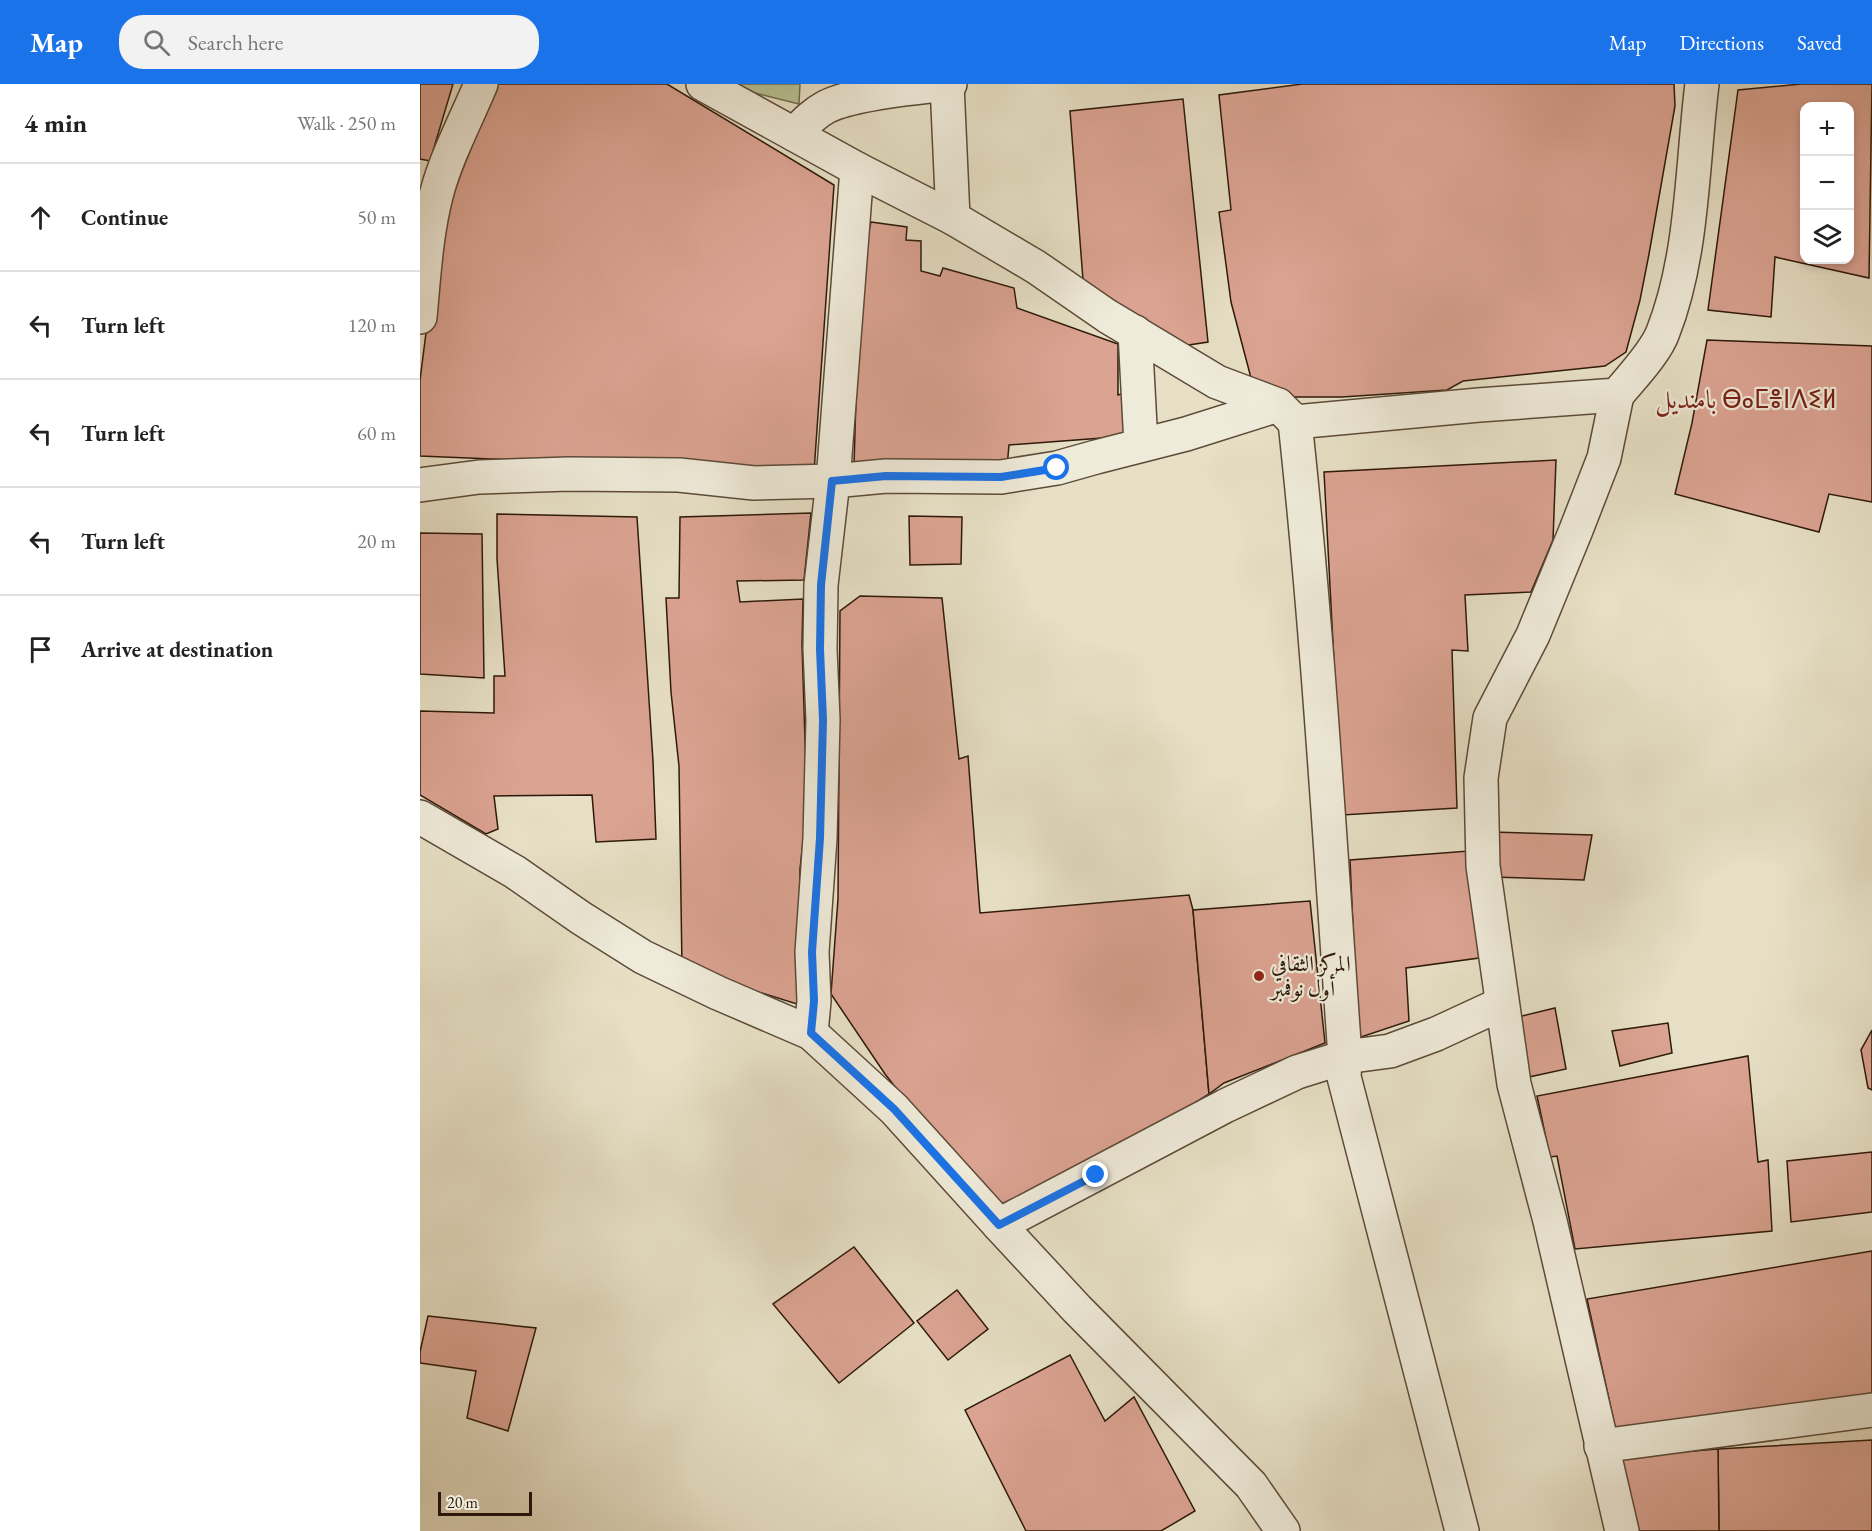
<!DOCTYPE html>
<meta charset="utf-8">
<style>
body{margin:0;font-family:"EB Garamond",Amiri,"Noto Sans Tifinagh",serif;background:#f2f2f2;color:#222}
.controls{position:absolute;right:18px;top:18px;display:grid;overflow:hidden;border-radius:12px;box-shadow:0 3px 9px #0003}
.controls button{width:54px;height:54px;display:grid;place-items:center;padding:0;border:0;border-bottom:2px solid #e0e0e0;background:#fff;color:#222;font:30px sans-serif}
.scale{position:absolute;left:18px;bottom:15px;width:94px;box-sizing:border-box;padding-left:6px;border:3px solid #2d1909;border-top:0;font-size:16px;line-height:21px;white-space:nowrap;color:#2d1909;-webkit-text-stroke:4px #efebda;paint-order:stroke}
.stop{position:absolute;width:18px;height:18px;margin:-14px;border:4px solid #1a73e8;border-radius:50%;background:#fff}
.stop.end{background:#1a73e8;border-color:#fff;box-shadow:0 2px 6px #0008}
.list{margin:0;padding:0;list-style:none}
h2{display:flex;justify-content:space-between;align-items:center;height:78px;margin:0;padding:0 24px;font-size:26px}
h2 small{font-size:20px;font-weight:400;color:#767676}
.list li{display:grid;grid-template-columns:39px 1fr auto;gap:18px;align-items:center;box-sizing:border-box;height:108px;padding:0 24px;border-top:2px solid #e0e0e0}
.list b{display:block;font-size:22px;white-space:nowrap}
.list em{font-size:20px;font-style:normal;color:#767676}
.icon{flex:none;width:33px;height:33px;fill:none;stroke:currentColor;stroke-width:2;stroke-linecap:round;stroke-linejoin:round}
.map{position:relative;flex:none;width:1452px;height:1447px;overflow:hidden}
header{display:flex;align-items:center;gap:36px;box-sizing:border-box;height:84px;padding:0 30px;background:#1a73e8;color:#fff}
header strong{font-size:28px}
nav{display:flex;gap:33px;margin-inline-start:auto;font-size:21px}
.search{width:420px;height:54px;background:#f2f2f2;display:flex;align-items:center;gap:15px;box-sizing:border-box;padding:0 21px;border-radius:24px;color:#767676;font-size:22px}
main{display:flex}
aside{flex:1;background:#fff}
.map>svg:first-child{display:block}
.green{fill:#b7c294;stroke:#726e4e;stroke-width:1.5}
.building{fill:#dba392;stroke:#2d1909;stroke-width:1.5;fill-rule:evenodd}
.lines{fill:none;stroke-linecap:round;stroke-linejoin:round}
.minor-casing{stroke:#5c4b38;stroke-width:36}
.minor{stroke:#efebda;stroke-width:33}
.route{stroke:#1a73e8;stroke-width:8}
.poi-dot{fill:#8f2418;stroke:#efebda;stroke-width:2}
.labels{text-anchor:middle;stroke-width:4.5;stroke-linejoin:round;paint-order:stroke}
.poi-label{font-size:22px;fill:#2d1909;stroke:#efebda;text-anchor:start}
.quarter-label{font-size:26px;fill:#7a1f14;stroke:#efebda}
</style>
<header>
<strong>Map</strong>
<div class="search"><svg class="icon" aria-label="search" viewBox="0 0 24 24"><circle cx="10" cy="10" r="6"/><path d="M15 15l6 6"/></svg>Search here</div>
<nav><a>Map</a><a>Directions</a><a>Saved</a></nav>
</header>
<main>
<aside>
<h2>4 min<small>Walk · 250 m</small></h2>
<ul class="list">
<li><svg class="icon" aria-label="ahead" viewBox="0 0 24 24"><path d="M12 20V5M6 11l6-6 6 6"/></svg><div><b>Continue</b></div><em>50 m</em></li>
<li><svg class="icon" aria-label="left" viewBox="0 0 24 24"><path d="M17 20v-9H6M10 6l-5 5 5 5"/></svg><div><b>Turn left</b></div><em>120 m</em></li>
<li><svg class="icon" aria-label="left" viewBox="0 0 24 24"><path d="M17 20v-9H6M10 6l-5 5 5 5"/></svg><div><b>Turn left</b></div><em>60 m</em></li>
<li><svg class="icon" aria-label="left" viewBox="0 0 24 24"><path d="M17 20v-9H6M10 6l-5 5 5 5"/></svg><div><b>Turn left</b></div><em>20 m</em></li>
<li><svg class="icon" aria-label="arrive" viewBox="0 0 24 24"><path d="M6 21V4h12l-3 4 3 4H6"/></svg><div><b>Arrive at destination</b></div></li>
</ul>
</aside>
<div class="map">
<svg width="1452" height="1447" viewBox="0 0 1452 1447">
<rect width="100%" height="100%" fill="#e7e0c6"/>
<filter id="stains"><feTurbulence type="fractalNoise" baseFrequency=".00333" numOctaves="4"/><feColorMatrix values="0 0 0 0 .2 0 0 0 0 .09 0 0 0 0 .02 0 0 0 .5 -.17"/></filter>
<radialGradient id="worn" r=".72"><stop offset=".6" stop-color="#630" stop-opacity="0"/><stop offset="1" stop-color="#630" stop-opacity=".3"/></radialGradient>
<!-- green -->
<path class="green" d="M316,0H380L379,20L335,9Z"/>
<!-- building -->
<g class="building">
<path d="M0,0H33L10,77L0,75Z"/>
<path d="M75,0H247L414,101L394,388L0,372V296L7,241L33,91Z"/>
<path d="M882,0H1254L1255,22L1229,170L1220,216L1206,268L1185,282L1043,297L1027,306L922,313H836L811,218L799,128L811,126L799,11Z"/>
<path d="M1452,0L1449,194L1355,173L1351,233L1288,226L1318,6L1381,0ZM1384,22H1430V176H1384Z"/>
<path d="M763,15L788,258L749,264L664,209L650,27Z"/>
<path d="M451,138L487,143L486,156L501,157V187L520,192L523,184L594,204L597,224L698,260V311L707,308L709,352L589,361L587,383L434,382L439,211L444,166Z"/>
<path d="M1287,256L1452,262V418L1409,410L1399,448L1255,410L1272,339Z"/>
<path d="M1136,376L1133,456L1111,508L1045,511L1048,567L1032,566L1037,724L922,731L904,388Z"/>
<path d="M391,429L384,496L317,497L320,518L383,515L382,560L387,722L380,785L377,920L262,884L259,682L251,608L246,514H259L260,433Z"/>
<path d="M77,430L217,433L233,677L236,755L176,758L172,711L74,712L78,745L66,750L0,711V627L74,629V592H85L77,475Z"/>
<path d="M489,432L542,433L541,480L490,481Z"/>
<path d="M0,449L62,450L64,594L0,590Z"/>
<path d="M440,512L522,514L539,675L548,672L560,829L769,811L773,826L789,1010L710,1060L571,1125L465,990L411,910L418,815L420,527Z"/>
<path d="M1072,748L1172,751L1164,796L1072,793Z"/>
<path d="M1049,767L1059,874L986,884L989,937L938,954L930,776Z"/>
<path d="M890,817L905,959L804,999L789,1010L773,826Z"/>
<path d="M1135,924L1146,985L1109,993L1094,934Z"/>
<path d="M1248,939L1252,969L1200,982L1192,947Z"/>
<path d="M1452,946V1006L1448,1004L1441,966Z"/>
<path d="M1328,972L1338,1078L1348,1076L1352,1147L1155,1165L1137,1072L1130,1073L1117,1012Z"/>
<path d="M1452,1068V1128L1371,1138L1367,1077Z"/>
<path d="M434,1163L494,1239L419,1299L353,1220Z"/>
<path d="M1452,1167V1329L1197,1352L1167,1215Z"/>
<path d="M537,1206L568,1245L528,1276L497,1237Z"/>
<path d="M8,1232L116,1244L88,1347L47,1334L56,1287L0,1279V1268Z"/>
<path d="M650,1271L685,1337L714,1313L775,1427L741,1447H606L545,1326Z"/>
<path d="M1452,1356V1447H1299L1298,1365Z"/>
<path d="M1298,1365L1299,1447H1219L1201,1373Z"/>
</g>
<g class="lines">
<!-- minor casing -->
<g class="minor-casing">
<g id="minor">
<path d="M283,0L437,85L533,134L616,183L687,232L797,298L858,321L875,338L1059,321L1197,311C1211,294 1236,268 1243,248C1273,172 1272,81 1282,0"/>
<path d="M527,0L533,134"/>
<path d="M374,50C384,40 393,30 406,23C433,9 499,3 530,0"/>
<path d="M0,233C4,191 6,149 17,108C27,71 46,36 61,0"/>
<path d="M715,248L721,361"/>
<path d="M1197,311L1184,374L1156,446L1113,551L1070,634L1061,694L1063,782L1094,1000L1130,1137L1202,1447"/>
<path d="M875,338C898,549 910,761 925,973L924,993L1042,1447"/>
<path d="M0,401L59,393L149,390L259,391L334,399L413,397L466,392L581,393L637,384L676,373L766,350L858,321"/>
<path d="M0,733L95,788L161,834L223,873L298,909L391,949L474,1025L579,1141L805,1022L877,988L925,973L970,967L1016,950L1081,920"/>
<path d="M391,949L394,917L392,868L400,754L403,636L400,565L401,501L413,397L437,85"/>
<path d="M579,1141L657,1225L831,1401L863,1447"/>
<path d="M1181,1362L1452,1326"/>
</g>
</g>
<!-- minor -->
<use href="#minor" class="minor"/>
</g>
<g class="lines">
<!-- route -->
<path class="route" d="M637,384L581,393L466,392L412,397L401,501L400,565L403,636L400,754L392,868L394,917L391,949L474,1025L579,1141L676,1091"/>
</g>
<!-- markers -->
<circle class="poi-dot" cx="839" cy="892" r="6"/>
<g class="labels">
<!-- poi labels -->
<g class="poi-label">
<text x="851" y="887">المركز الثقافي<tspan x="851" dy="25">أول نوفمبر</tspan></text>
</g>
<!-- quarter labels -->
<g class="quarter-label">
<text x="1326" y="324">بامنديل ⴱⴰⵎⴻⵏⴷⵉⵍ</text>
</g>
</g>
<rect width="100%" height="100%" filter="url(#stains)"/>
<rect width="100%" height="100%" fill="url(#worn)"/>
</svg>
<div class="controls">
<button>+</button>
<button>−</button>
<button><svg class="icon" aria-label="layers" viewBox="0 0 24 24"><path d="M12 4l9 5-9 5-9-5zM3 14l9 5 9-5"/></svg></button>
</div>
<div class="scale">20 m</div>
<div class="stop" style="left:637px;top:384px"></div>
<div class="stop end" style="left:676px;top:1091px"></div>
</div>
</main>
